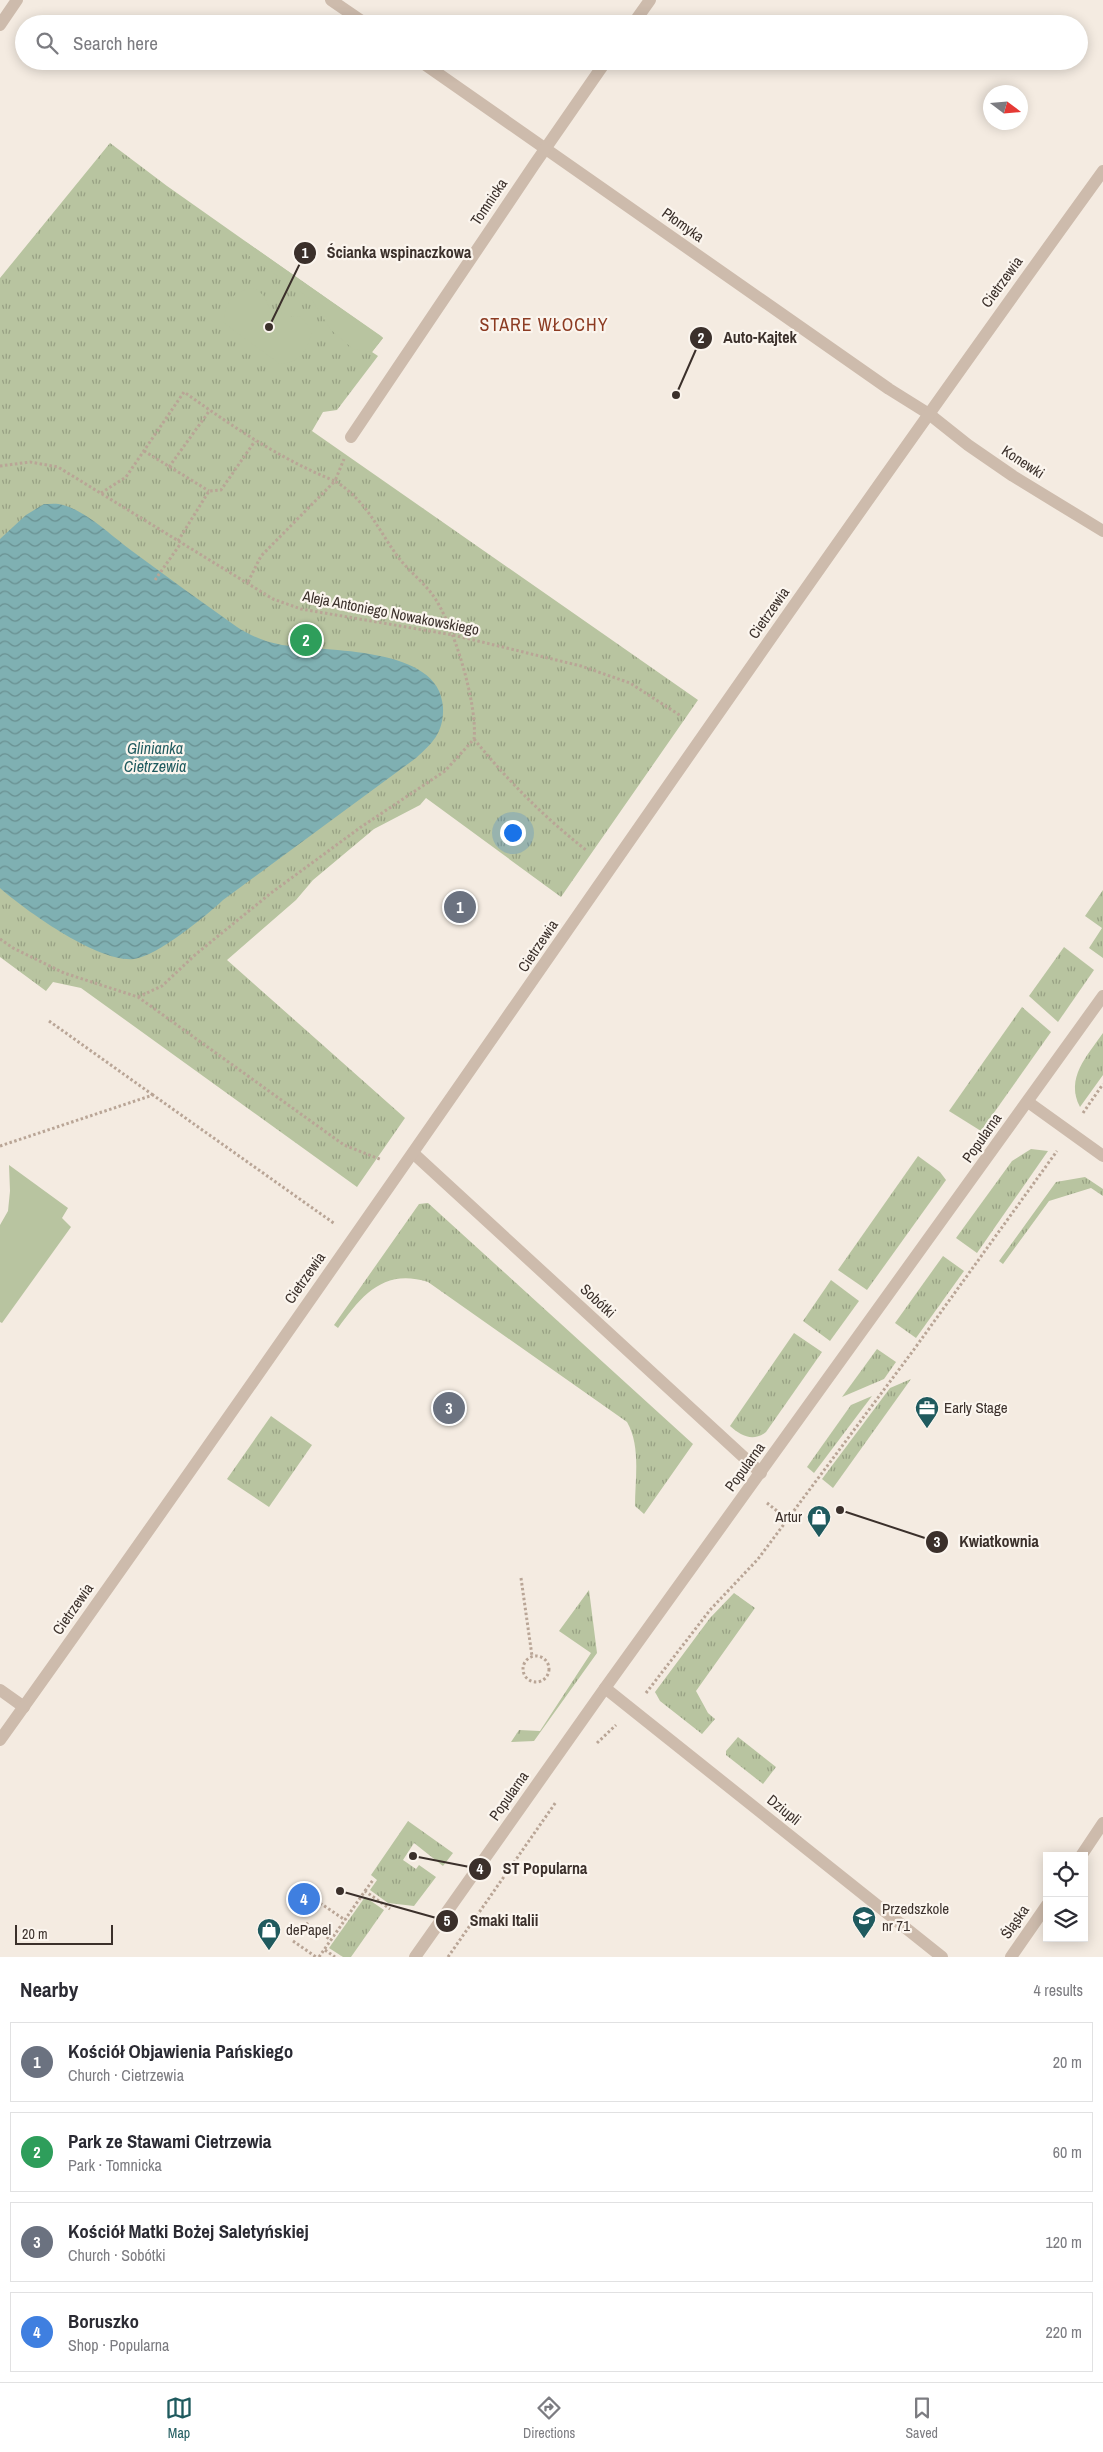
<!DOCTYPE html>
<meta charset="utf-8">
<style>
body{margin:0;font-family:"Archivo Narrow",sans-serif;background:#f2f2f3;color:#2b2b33}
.controls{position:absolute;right:15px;bottom:15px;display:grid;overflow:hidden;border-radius:0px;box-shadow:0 2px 12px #0003}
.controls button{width:45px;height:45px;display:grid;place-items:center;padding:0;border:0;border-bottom:1px solid #e1e1e2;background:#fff;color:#2b2b33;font:25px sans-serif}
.compass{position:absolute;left:983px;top:85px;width:45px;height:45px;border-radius:50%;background:#fff;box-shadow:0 2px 12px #0003;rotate:106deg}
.scale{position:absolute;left:15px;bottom:12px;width:98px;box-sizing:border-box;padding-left:5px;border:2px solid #3b302b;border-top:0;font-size:14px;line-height:18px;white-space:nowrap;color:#3b302b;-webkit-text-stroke:4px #fbf5ee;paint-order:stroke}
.you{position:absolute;left:512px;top:832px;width:18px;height:18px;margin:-12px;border:4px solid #fff;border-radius:50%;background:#1a73e8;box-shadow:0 0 0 8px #1a73e833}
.badge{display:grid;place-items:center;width:32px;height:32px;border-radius:50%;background:#1f5a5e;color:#fff;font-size:16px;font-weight:700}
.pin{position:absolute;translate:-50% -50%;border:2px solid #fff;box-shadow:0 1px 5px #0006}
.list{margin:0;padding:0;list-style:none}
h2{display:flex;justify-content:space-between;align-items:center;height:65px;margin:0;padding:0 20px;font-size:21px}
h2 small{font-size:16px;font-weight:400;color:#7c7c81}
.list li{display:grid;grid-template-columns:32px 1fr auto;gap:15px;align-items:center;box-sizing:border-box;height:80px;margin:0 10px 10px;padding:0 10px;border:1px solid #e1e1e2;border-radius:0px}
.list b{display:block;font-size:19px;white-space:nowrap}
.list p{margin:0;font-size:16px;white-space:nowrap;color:#7c7c81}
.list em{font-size:16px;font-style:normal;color:#7c7c81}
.icon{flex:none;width:28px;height:28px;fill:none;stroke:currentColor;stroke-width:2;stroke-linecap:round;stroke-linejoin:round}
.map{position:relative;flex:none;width:1103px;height:1957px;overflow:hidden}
.search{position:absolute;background:#fff;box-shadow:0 2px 12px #0003;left:15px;right:15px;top:15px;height:55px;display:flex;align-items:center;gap:12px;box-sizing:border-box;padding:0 18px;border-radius:28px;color:#7c7c81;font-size:19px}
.sheet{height:425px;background:#fff}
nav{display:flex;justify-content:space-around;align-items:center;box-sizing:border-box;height:70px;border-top:1px solid #e1e1e2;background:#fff;font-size:14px;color:#7c7c81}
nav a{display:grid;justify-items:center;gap:2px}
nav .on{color:#1f5a5e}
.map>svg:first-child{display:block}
.grass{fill:url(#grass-tufts)}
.garden{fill:#b8c4a0}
.water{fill:url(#water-waves)}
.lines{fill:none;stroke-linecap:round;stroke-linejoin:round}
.path{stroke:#b9a596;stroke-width:3;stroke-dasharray:2.5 2.5;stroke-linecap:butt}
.minor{stroke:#cdbbac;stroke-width:12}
.tertiary{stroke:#cdbbac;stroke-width:12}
.labels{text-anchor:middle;stroke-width:4.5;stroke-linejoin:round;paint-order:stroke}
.street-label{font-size:15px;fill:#3b302b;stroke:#fbf5ee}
.poi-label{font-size:15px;fill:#3b302b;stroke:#fbf5ee;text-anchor:start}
.water-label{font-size:16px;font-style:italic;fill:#1f5a5e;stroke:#fbf5ee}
.quarter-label{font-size:18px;letter-spacing:1px;fill:#8c3b22;stroke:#fbf5ee}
.leader{fill:none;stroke:#3b302b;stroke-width:2}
.callout-dot{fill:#3b302b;stroke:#fbf5ee;stroke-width:2}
.mark-label{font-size:15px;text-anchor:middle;font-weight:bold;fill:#fff}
.callout-label{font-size:16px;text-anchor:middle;font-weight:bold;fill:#3b302b;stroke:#fbf5ee;stroke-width:4.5;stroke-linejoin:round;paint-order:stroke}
</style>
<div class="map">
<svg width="1103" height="1957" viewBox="0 0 1103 1957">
<defs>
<pattern id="grass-tufts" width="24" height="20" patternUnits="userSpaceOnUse" patternTransform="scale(1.25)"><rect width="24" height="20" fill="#b8c4a0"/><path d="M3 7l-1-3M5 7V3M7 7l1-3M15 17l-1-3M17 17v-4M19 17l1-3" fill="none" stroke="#97a083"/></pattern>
<pattern id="water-waves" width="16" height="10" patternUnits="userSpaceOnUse" patternTransform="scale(1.25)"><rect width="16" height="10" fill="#7fb0b2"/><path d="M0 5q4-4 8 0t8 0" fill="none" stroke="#699091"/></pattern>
</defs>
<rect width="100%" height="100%" fill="#f4ebe1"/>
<!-- grass -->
<g class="grass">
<path d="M110,143L167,186L383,338L372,352L378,356L337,410L323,412L312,431L698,700L561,897L426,798L420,805L374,829L313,880L296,900L227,960L405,1118L357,1187L81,988L53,982L46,991L0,957V278Z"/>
<path d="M1103,890V958L1089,948L1102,928L1085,916Z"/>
<path d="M1064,947L1094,970L1058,1022L1029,996Z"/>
<path d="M1022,1007L1051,1032L981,1131L949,1111Z"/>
<path d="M1103,1033V1075L1080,1107C1065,1078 1087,1056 1103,1033Z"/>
<path d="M1031,1149L1048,1151L977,1253L956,1238L1012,1161Z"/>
<path d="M918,1156L940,1172L946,1180L867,1290L838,1270Z"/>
<path d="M1085,1177L1103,1189V1196L1091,1188L1049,1201L1003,1264L999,1261L1056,1182Z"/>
<path d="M428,1203L693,1444L644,1514L635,1506C635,1479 641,1446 627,1422L428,1282C384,1268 362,1295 338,1328L334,1325L419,1204Z"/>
<path d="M943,1256L964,1271L916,1338L895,1323Z"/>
<path d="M831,1280L859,1301L830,1341L803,1321Z"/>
<path d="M794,1333L822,1352L766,1432C753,1442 741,1436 730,1426Z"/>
<path d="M877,1349L896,1362L884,1379L842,1397Z"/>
<path d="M911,1379L833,1488L822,1479L890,1388Z"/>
<path d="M872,1396L814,1473L807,1467L851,1405Z"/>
<path d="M271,1416L312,1445L269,1507L227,1479Z"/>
<path d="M589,1590L597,1653L534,1741L511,1742L519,1730L540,1731L591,1653L559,1631Z"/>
<path d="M734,1593L755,1608L696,1691L708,1713L715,1719L702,1734L660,1701L655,1692L710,1618Z"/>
<path d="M738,1737L776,1767L763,1784L726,1755V1751Z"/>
<path d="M408,1821L453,1853L443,1866L414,1843L403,1860L416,1869L419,1865L436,1877L414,1906L388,1903L370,1890L377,1880L371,1875Z"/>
<path d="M365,1897L384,1910L351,1957H343L329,1948Z"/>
</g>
<!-- garden -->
<g class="garden">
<path d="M246,242L381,336L383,338L372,352L353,349L331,330L312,300L242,251V245Z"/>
<path d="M255,288L264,296L270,309L290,316L301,317L312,331C307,351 301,362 280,364L224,323C224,303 234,289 255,288Z"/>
<path d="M9,1165L68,1208L62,1218L71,1227L2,1323L0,1322V1225L8,1211L10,1191Z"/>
</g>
<!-- water -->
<path class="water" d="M44,504C50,504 57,503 63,505C86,511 113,537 132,551C167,577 202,602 237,627C251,636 265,642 282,645C325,652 440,645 443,707C444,732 433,743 416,758L223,900C205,917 157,956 134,959C99,963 26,911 0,888V539L26,515Z"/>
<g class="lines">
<!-- path -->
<g class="path">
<path d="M144,451L209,491"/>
<path d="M0,466L30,462L58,467L273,599L301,609L453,635L581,666L630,683L681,716"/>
<path d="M169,467L210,410"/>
<path d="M101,493L126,477L184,392C232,426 280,459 335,481L261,556L247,584"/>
<path d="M178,541L209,491L221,490L255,441"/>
<path d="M155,580L181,543"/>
<path d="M474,739C508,781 544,817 586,850"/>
<path d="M0,939L13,948L64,973L138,997L344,1145L382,1160"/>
<path d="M138,997L162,986L196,954L271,893L361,827L445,771L474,739C478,705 453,622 432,594C422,581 408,570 398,557C377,528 367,501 335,481L344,459"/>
<path d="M49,1021L153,1095"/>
<path d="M1083,1113L1103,1084"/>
<path d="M0,1146L153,1095L335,1224"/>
<path d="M767,1503L786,1518"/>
<path d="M521,1578L532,1656"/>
<circle cx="536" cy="1669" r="13"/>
<path d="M646,1693L710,1610L758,1559L915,1348L1057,1151"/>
<path d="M597,1743L616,1725"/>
<path d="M365,1891L373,1880"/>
<path d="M320,1903L345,1920"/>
<path d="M306,1923L331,1940"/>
<path d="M293,1941L316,1957"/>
<path d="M325,1950L335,1957"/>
<path d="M319,1957L365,1891L390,1909"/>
<path d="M448,1957L556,1802"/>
</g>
<!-- minor -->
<g class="minor">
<path d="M331,0L366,24"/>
<path d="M633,24L650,0"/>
<path d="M0,25L17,0"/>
<path d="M420,61L889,389L929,414L968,445L1013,476L1103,531"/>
<path d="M351,437L534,165L606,61"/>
<path d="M413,1153L761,1473"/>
<path d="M605,1688L942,1957"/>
<path d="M0,1690L24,1707"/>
<path d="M0,1740C372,1220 728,689 1103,171"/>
<path d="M1081,1856L1103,1823"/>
<path d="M1011,1957L1047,1905"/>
</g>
<!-- tertiary -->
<g class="tertiary">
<path d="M1028,1102L1103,1156"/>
<path d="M415,1957L605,1688L1103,996"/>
</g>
</g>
<!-- icons -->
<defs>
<g id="office-pin" transform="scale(1.25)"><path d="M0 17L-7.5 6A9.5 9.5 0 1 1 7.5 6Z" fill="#1f5a5e" stroke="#fbf5ee"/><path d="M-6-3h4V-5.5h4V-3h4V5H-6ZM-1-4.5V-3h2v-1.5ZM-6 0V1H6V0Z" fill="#fff"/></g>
<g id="shop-pin" transform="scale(1.25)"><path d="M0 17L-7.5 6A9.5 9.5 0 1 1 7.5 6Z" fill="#1f5a5e" stroke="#fbf5ee"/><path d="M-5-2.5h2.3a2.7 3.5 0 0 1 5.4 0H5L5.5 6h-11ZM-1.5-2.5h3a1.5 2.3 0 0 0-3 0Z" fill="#fff"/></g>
<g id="school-pin" transform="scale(1.25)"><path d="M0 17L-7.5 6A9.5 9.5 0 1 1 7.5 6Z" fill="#1f5a5e" stroke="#fbf5ee"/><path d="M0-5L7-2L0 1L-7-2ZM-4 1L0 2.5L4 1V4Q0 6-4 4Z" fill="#fff"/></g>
</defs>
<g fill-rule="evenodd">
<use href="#office-pin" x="927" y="1408"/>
<use href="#shop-pin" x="819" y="1517"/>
<use href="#school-pin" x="864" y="1918"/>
<use href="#shop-pin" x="269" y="1930"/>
</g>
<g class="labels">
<!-- street labels -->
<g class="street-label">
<text transform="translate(489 202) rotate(-56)" y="5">Tomnicka</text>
<text transform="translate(683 225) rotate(35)" y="5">Płomyka</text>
<text transform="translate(1002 282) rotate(-54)" y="5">Cietrzewia</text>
<text transform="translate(1023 462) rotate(33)" y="5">Konewki</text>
<text transform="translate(391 613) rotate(11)" y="5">Aleja Antoniego Nowakowskiego</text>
<text transform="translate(769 613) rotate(-55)" y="5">Cietrzewia</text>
<text transform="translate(538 946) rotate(-56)" y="5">Cietrzewia</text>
<text transform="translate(982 1138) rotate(-55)" y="5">Popularna</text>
<text transform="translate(305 1278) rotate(-55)" y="5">Cietrzewia</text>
<text transform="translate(598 1301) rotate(43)" y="5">Sobótki</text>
<text transform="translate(745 1467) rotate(-54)" y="5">Popularna</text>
<text transform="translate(73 1609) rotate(-55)" y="5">Cietrzewia</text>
<text transform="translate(509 1796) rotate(-55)" y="5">Popularna</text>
<text transform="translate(784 1810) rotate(39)" y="5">Dziupli</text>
<text transform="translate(1015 1922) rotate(-55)" y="5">Śląska</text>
</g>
<!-- poi labels -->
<g class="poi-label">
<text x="944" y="1413">Early Stage</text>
<text x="802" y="1522" text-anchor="end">Artur</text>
<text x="882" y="1914">Przedszkole<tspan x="882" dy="17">nr 71</tspan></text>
<text x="286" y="1935">dePapel</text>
</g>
<!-- water labels -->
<g class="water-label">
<text x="155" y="754">Glinianka<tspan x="155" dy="18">Cietrzewia</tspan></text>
</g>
<!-- quarter labels -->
<g class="quarter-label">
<text x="544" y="331">STARE WŁOCHY</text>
</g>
</g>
<!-- callouts -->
<path class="leader" d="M269 327L305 253M676 395L701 338M840 1510L937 1542M413 1856L480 1869M340 1891L447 1921"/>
<g class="callout-dot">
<circle cx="269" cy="327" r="5"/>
<circle cx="676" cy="395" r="5"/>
<circle cx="840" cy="1510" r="5"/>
<circle cx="413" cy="1856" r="5"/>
<circle cx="340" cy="1891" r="5"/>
<circle cx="305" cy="253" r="12"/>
<circle cx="701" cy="338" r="12"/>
<circle cx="937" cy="1542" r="12"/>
<circle cx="480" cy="1869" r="12"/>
<circle cx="447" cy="1921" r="12"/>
</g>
<g class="mark-label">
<text x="305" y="258">1</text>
<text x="701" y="343">2</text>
<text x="937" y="1547">3</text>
<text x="480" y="1874">4</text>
<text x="447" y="1926">5</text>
</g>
<g class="callout-label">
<text x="399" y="258">Ścianka wspinaczkowa</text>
<text x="760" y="343">Auto-Kajtek</text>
<text x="999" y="1547">Kwiatkownia</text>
<text x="545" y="1874">ST Popularna</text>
<text x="504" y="1926">Smaki Italii</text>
</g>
</svg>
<div class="controls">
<button><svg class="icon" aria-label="locate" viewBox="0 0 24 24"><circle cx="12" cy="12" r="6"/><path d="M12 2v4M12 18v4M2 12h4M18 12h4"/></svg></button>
<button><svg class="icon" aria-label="layers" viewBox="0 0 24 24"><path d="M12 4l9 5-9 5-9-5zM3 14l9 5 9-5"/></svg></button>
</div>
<svg class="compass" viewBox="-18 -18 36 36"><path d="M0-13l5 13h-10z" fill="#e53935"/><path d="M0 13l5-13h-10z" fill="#7c7c81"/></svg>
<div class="scale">20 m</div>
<div class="you"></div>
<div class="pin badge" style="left:460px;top:907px;background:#6b7280">1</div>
<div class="pin badge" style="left:306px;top:640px;background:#2e9e5b">2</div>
<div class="pin badge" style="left:449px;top:1408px;background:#6b7280">3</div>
<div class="pin badge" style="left:304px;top:1899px;background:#3f7fe0">4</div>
<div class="search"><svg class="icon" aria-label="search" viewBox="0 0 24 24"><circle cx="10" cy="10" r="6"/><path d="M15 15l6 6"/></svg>Search here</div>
</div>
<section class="sheet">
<h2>Nearby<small>4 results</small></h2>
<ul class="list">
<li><span class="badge" style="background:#6b7280">1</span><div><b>Kościół Objawienia Pańskiego</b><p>Church · Cietrzewia</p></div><em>20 m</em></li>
<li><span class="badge" style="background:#2e9e5b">2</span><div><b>Park ze Stawami Cietrzewia</b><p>Park · Tomnicka</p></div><em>60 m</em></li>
<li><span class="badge" style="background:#6b7280">3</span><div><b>Kościół Matki Bożej Saletyńskiej</b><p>Church · Sobótki</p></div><em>120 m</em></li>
<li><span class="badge" style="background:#3f7fe0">4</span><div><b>Boruszko</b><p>Shop · Popularna</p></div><em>220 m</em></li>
</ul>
</section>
<nav>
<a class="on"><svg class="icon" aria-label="map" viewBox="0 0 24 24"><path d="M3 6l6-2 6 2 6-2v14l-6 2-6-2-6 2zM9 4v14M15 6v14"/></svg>Map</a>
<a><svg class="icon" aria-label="directions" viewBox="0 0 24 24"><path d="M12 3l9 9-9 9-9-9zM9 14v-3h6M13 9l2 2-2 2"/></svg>Directions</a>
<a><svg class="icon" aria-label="saved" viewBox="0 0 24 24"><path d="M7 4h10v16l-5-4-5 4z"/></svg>Saved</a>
</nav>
